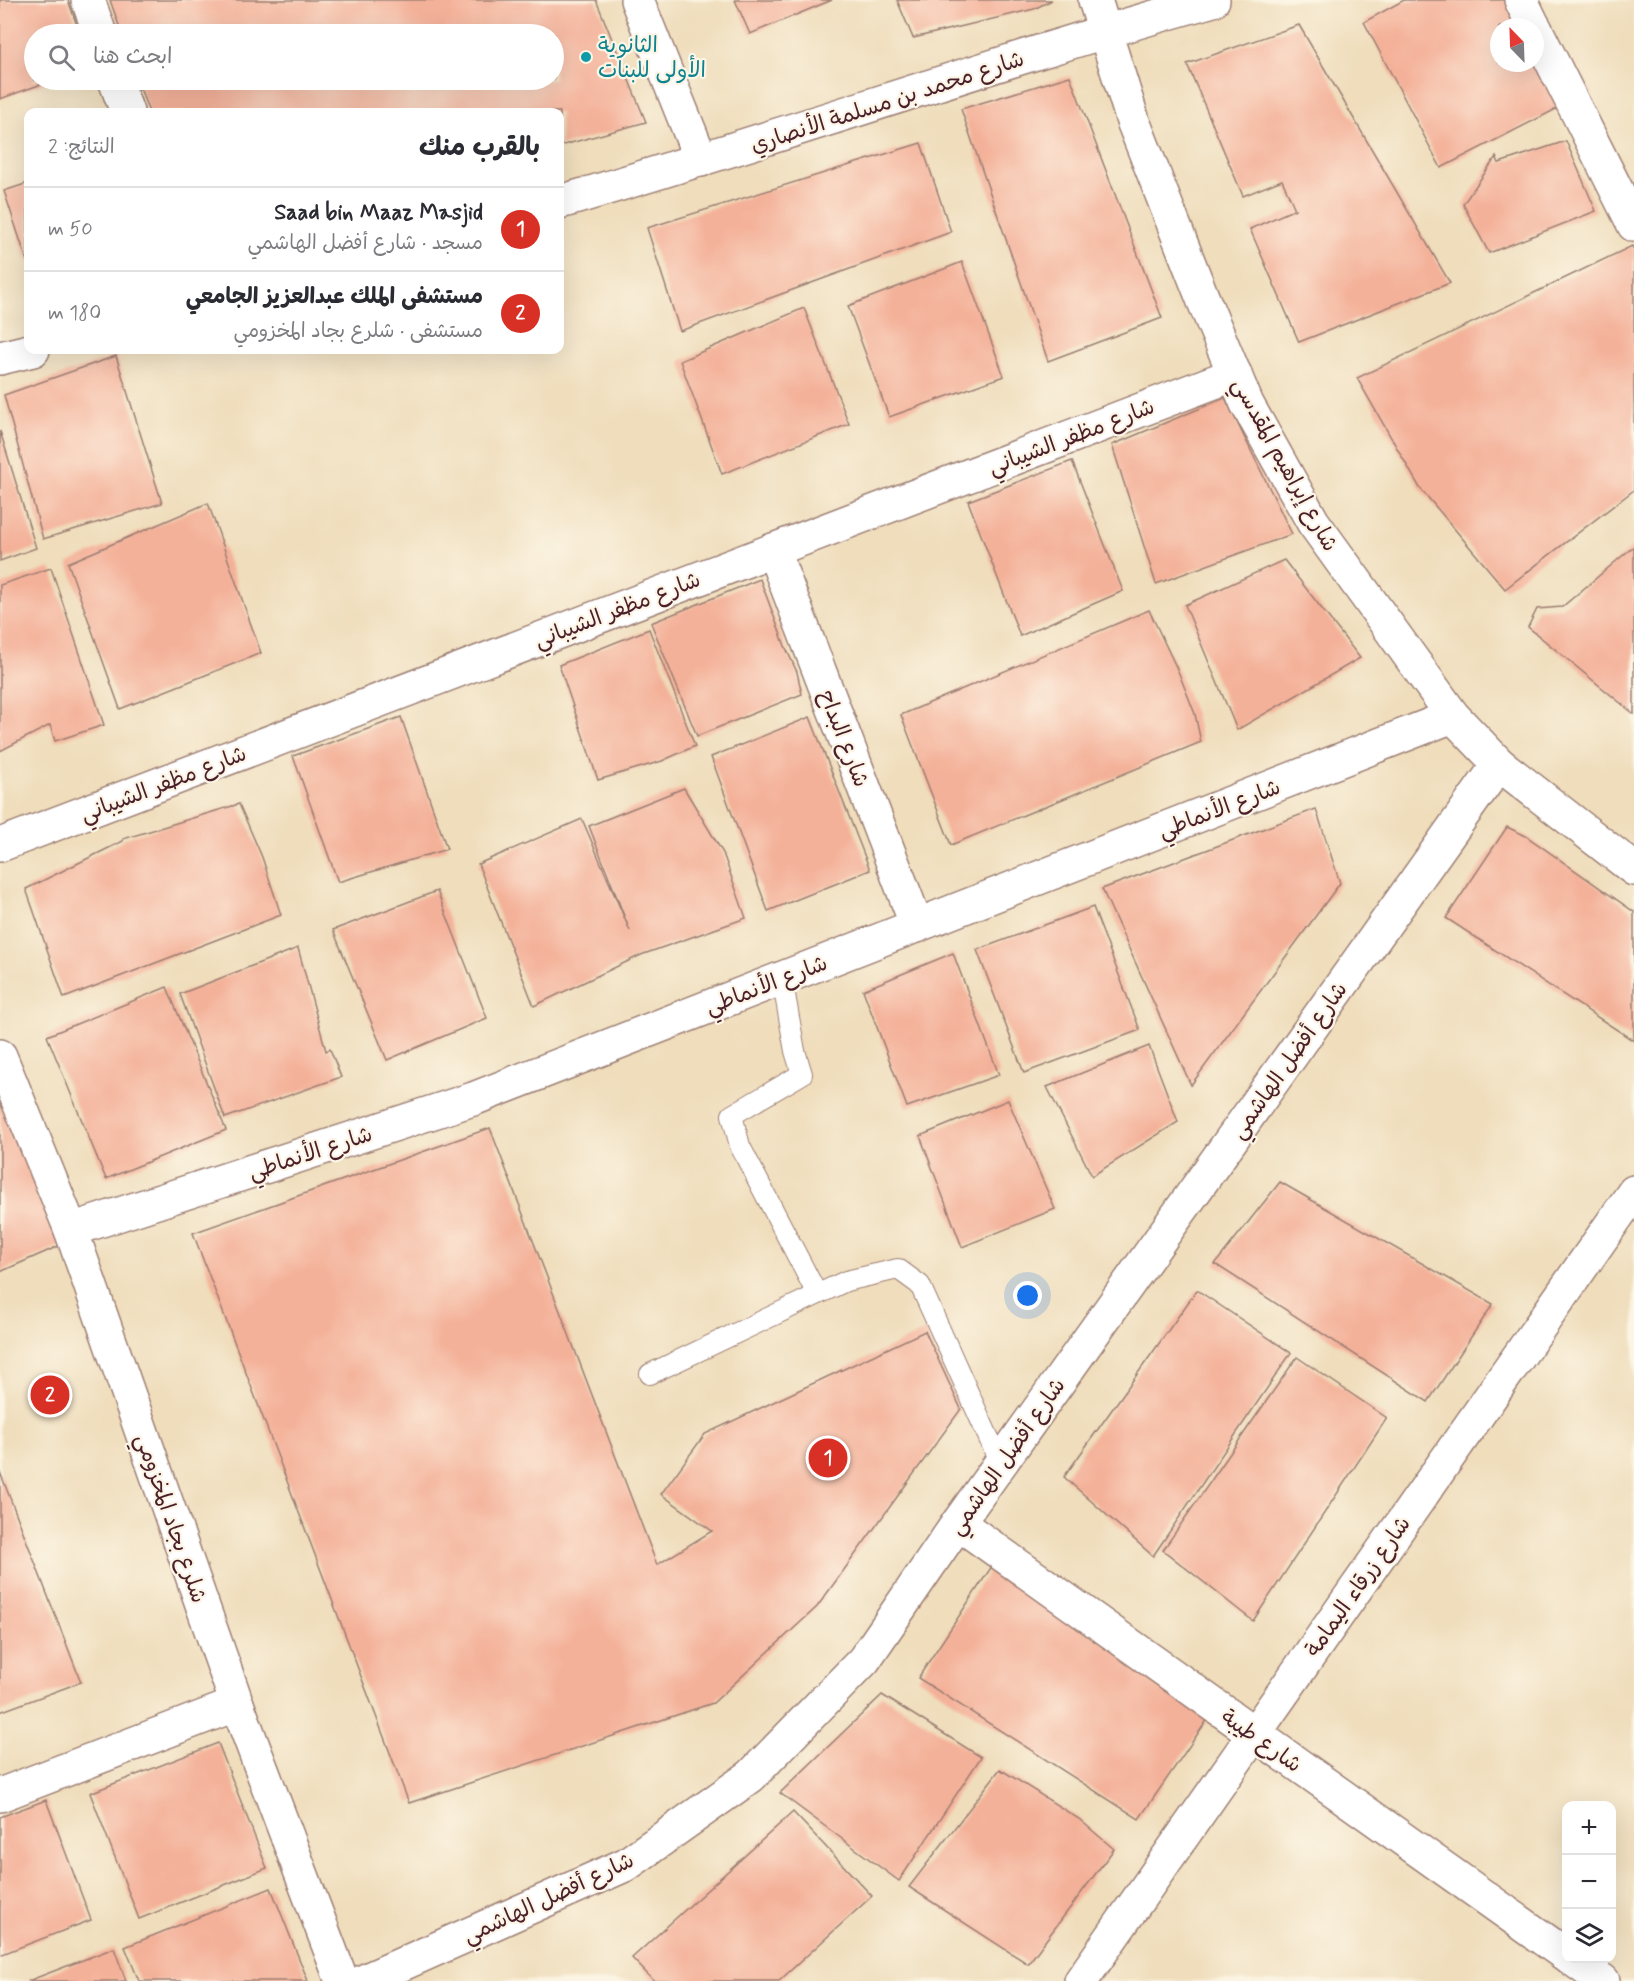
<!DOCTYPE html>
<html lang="ar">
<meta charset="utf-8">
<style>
body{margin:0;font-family:Mynerve,"Playpen Sans Arabic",sans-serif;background:#f2f2f3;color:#2b2b33;direction:rtl}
.controls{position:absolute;right:18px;bottom:18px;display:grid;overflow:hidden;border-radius:12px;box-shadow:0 6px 24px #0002}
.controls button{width:54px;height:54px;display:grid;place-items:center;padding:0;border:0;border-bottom:2px solid #e1e1e2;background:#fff;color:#2b2b33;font:30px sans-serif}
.compass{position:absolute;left:1490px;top:18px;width:54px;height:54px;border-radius:50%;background:#fff;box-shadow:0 6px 24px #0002;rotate:337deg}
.you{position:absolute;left:1028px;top:1296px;width:21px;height:21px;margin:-15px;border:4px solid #fff;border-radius:50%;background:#1a73e8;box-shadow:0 0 0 9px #1a73e833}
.badge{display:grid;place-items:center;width:39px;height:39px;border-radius:50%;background:#d93025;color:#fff;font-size:20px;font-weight:700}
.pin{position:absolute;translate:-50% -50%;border:3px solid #fff;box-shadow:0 2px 6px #0006}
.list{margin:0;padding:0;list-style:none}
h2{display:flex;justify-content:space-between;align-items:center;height:78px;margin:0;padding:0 24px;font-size:26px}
h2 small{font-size:20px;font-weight:400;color:#7c7c81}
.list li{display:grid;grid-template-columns:39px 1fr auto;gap:18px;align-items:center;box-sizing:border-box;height:84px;padding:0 24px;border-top:2px solid #e1e1e2}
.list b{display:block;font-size:22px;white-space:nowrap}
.list p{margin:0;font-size:20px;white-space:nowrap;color:#7c7c81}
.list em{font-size:20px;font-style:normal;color:#7c7c81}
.icon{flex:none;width:33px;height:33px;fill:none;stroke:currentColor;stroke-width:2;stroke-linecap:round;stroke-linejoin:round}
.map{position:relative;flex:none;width:1634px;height:1981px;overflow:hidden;direction:ltr}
.search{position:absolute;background:#fff;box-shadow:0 6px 24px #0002;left:24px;top:24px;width:540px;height:66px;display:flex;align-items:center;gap:15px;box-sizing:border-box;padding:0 21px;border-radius:33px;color:#7c7c81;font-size:22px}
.panel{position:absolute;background:#fff;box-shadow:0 6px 24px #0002;left:24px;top:108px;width:540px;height:246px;border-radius:12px;direction:rtl}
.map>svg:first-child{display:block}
.building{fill:#f4b199}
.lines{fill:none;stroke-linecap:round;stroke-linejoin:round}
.lane-casing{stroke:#9c7e73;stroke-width:22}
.street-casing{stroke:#9c7e73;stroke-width:36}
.lane{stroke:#fff;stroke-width:20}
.street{stroke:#fff;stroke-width:33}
.culture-dot{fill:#0f9aa8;stroke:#fcf5e5;stroke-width:2}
.labels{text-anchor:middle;stroke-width:4.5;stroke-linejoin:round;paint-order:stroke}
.culture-label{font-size:22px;fill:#0d838f;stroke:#fcf5e5;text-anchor:start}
.street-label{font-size:22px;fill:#4a1f2b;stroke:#fcf5e5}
</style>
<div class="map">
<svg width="1634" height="1981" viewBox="0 0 1634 1981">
<rect width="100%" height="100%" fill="#fcf5e5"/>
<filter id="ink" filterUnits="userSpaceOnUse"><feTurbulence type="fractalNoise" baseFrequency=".0167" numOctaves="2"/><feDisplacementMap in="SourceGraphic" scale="12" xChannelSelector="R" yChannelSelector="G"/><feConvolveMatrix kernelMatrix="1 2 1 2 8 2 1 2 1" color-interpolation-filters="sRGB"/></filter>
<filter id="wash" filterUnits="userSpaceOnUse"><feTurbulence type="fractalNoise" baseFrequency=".008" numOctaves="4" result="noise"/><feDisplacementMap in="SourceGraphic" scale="24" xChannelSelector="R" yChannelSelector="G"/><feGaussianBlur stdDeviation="1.35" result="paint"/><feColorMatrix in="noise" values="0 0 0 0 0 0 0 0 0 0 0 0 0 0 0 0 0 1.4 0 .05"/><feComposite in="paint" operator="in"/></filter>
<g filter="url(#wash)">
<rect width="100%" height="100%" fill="#efddbb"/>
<g id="blocks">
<!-- building -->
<g class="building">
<path d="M0,0H68L80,34H34V80H53L0,99Z"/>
<path d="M110,0H596L646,122L560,146V112H149L137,80H554V34H122Z"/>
<path d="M735,0H832L750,34Z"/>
<path d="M897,0H1052L1034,9L913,38Z"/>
<path d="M1404,0H1506L1521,27H1499V63H1535L1564,105L1441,168L1364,22Z"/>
<path d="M1299,25L1450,283L1299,342L1250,229L1295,209L1282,180L1243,196L1187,64Z"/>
<path d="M1070,76L1162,318L1048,361L961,109Z"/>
<path d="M1566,141L1596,211L1489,253L1463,204L1496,157L1499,163Z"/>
<path d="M921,143L951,232L680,331L647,228Z"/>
<path d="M28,183V264L4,191Z"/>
<path d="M1632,246L1634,250V490L1505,589L1420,488L1357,378Z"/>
<path d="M962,262L1004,376L889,417L848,306Z"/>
<path d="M804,308L849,424L722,474L680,361Z"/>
<path d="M116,356L162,503L43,539L4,395Z"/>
<path d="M1225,398L1292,534L1156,584L1112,445Z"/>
<path d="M0,431L36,548L0,561Z"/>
<path d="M1072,461L1123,591L1020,636L968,501Z"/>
<path d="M208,503L261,653L120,709L68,563Z"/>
<path d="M1634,546V714L1528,627L1537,609L1562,607Z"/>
<path d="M1284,560L1360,658L1237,730L1185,605Z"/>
<path d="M51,568L104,725L55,741L50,725L0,751V585Z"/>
<path d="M760,579L785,646L797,672L802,694L697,736L651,623Z"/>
<path d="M1149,610L1178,671L1195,714L1201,742L951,845L901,715Z"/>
<path d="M649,629L695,746L662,761L598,780L559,665Z"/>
<path d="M401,717L447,849L338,882L293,756Z"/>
<path d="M810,717L870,870L768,911L711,757Z"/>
<path d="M684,788L723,853L746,918L641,955L534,1006L478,864L582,819L630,931L589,826Z"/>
<path d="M239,804L262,857L281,915L64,998L26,889L123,841V839Z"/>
<path d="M1316,809L1340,883L1191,1085L1102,889Z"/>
<path d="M1507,827L1526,836L1634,912V1041L1446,918Z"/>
<path d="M437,891L487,1018L387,1060L333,930Z"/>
<path d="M1093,907L1140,1030L1024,1073L977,950Z"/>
<path d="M298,948L326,1051L330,1049L341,1077L225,1118L180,994Z"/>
<path d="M953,953L999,1075L907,1107L863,990Z"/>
<path d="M167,987L226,1130L106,1179L47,1036Z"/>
<path d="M1149,1046L1178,1122L1092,1176L1047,1087Z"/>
<path d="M0,1076L70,1241L0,1272Z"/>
<path d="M1008,1100L1055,1209L962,1247L920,1136Z"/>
<path d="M490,1128L657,1565L712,1531L661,1494L705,1434L925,1331L961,1409L817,1607L713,1703L409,1803L193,1233Z"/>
<path d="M1280,1182L1493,1304L1428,1402L1215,1264Z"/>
<path d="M1197,1290L1291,1353L1153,1556L1064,1477Z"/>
<path d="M1297,1357L1387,1418L1253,1621L1163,1550Z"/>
<path d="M0,1472L81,1682L0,1712Z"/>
<path d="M996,1560L1208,1719L1139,1819L918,1678Z"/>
<path d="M882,1695L981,1757L899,1881L780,1793Z"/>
<path d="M218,1743L267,1868L139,1919L90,1793Z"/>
<path d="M1000,1769L1079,1819L1114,1849L1028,1964L909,1887Z"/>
<path d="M46,1800L91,1920L0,1955V1817Z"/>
<path d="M793,1812L872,1896L779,1981H654L632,1958Z"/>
<path d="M271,1888L308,1981H139L125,1947Z"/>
<path d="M114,1948L126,1981H28Z"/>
</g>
</g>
</g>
<g filter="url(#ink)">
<use href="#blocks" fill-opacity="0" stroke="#9c7e73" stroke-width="1.5"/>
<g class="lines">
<!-- lane casing -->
<g class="lane-casing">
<g id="lane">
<path d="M782,978L795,1051L802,1074L732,1115L740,1146L817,1294"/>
<path d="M650,1374L846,1281L898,1269L920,1285L1000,1463"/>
</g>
</g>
<!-- street casing -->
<g class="street-casing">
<g id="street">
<path d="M88,0L100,34"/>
<path d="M637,0L701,160"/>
<path d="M1095,0L1133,121L1203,299L1247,404L1313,522L1453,716L1499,764L1634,869"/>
<path d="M1521,0L1534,27"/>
<path d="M1535,28L1634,225"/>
<path d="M115,80L127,112"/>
<path d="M560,202C779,138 994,62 1213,0"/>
<path d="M0,358L33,350"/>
<path d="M773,550L917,926"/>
<path d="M0,845L1235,374"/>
<path d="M0,1056L71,1230L237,1704L342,1981"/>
<path d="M71,1230L473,1099L1453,716"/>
<path d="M958,1523L1566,1955"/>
<path d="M0,1795L237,1704"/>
<path d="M1571,1958L1603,1981"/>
<path d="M364,1981L627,1864L751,1776L864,1660L958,1523L1499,764"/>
<path d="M1081,1981L1634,1192"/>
</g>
</g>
<!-- lane -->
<use href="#lane" class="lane"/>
<!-- street -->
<use href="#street" class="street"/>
</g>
</g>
<!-- markers -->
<circle class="culture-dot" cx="586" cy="57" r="6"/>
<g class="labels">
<!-- culture labels -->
<g class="culture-label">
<text x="598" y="52">الثانوية<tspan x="598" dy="25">الأولى للبنات</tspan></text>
</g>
<!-- street labels -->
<g class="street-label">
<text transform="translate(887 101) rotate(-18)" y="8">شارع محمد بن مسلمة الأنصاري</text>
<text transform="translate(1071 436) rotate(-21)" y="8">شارع مظفر الشيباني</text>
<text transform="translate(1286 464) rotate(61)" y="8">شارع إبراهيم المقدسي</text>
<text transform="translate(617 609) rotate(-21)" y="8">شارع مظفر الشيباني</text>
<text transform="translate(845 738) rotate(69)" y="8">شارع البداح</text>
<text transform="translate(163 783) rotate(-21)" y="8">شارع مظفر الشيباني</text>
<text transform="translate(1219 808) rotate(-21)" y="8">شارع الأنماطي</text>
<text transform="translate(766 984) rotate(-21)" y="8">شارع الأنماطي</text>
<text transform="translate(1288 1060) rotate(-55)" y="8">شارع أفضل الهاشمي</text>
<text transform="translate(310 1152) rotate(-18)" y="8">شارع الأنماطي</text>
<text transform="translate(1006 1456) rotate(-55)" y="8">شارع أفضل الهاشمي</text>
<text transform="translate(172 1518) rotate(71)" y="8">شلرع بجاد المخزومي</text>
<text transform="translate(1357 1586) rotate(-55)" y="8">شارع زرقاء اليمامة</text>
<text transform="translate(1262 1740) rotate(35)" y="8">شارع طيبة</text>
<text transform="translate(548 1897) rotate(-25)" y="8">شارع أفضل الهاشمي</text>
</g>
</g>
</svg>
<div class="controls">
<button>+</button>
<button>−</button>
<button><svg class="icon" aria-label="layers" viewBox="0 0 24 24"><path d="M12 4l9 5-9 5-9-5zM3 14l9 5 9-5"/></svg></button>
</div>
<svg class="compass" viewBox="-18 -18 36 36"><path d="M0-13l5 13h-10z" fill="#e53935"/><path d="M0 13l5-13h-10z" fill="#7c7c81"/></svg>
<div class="you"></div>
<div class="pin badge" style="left:828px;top:1458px">1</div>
<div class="pin badge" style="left:50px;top:1395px">2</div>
<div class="search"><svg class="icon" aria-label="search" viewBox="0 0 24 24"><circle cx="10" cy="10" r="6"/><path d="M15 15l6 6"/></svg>ابحث هنا</div>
<section class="panel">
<h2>بالقرب منك<small>النتائج: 2</small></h2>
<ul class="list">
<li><span class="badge">1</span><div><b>Saad bin Maaz Masjid</b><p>مسجد · شارع أفضل الهاشمي</p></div><em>50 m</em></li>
<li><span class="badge">2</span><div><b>مستشفى الملك عبدالعزيز الجامعي</b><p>مستشفى · شلرع بجاد المخزومي</p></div><em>180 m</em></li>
</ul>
</section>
</div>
